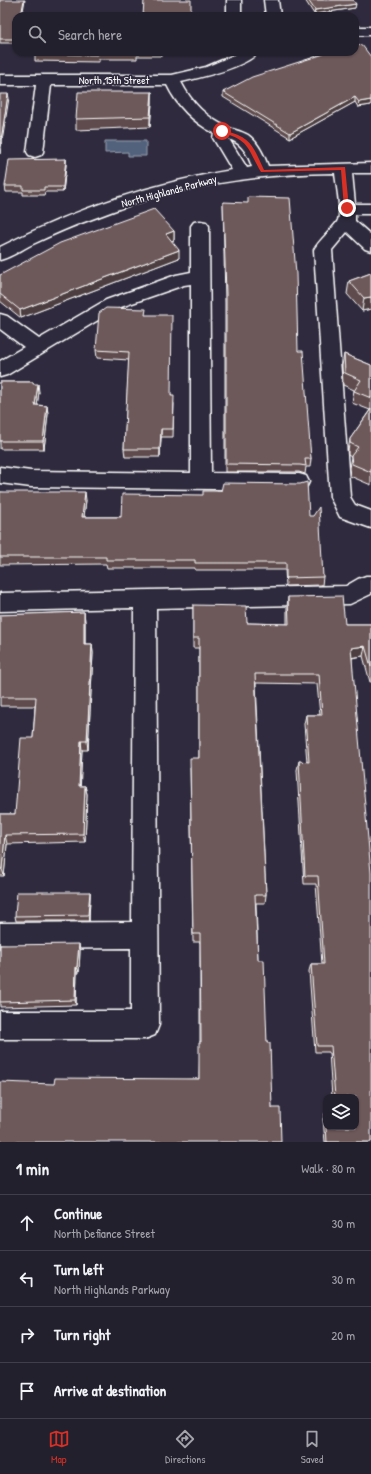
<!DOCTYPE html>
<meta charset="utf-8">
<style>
body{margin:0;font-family:"Patrick Hand",sans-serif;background:#2f2d3a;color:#f1f3f6}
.controls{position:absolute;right:12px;bottom:12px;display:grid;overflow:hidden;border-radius:8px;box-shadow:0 1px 3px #0004}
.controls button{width:36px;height:36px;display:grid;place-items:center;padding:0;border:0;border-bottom:1px solid #403e4a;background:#23202e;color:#f1f3f6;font:20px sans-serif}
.stop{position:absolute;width:12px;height:12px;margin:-9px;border:3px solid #d93025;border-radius:50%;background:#fff}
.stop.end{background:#d93025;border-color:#fff;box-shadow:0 1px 4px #0008}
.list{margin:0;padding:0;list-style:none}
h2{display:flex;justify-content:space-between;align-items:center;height:52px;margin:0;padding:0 16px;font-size:17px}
h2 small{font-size:13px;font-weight:400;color:#a3a3aa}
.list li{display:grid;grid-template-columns:26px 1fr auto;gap:12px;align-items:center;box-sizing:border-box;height:56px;padding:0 16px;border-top:1px solid #403e4a}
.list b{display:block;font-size:15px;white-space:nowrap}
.list p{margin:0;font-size:13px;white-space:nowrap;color:#a3a3aa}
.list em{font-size:13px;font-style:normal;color:#a3a3aa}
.icon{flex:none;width:22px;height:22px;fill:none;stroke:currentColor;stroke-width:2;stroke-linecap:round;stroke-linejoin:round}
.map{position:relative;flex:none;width:371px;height:1142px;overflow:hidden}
.search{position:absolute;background:#23202e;box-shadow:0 1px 3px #0004;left:12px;right:12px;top:12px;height:44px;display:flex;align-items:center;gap:10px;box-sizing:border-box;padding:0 14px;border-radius:12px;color:#a3a3aa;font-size:15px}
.sheet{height:276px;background:#23202e}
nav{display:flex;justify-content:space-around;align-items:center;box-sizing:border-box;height:56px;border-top:1px solid #403e4a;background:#23202e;font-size:11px;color:#a3a3aa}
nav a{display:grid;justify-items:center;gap:2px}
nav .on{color:#d93025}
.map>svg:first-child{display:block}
.water{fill:#52627c;stroke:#97a1b0}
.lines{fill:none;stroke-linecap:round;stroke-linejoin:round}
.minor-casing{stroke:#fff;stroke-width:3}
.path{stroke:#fff;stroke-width:2;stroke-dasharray:2 2;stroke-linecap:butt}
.minor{fill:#2f2a3d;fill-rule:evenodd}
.wall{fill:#5e4c4d;stroke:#fff}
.shaded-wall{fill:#4c3e3f;stroke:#fff}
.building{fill:#6d585a;stroke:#fff}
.route{fill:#d93025}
.labels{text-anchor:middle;stroke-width:3.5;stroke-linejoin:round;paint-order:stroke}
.far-street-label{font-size:11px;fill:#fff;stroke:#2f2a3d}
</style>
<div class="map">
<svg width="371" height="1142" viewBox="0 0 371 1142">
<rect width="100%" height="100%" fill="#2f2a3d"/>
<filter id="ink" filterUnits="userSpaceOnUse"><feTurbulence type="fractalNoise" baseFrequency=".025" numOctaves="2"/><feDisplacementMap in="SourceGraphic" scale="8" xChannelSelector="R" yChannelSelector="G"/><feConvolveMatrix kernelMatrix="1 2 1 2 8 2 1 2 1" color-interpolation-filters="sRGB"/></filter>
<g filter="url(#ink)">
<!-- water -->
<path class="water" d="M105,141H146V156H128V152L105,153Z"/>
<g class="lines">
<!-- minor casing -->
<g class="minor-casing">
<g id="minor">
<rect x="227" y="0" width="14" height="16"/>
<path d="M264,0H278L280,16H266Z"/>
<rect x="355" y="27" width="16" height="8"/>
<path d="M241,52H258C248,67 199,78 181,82C191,102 207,118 227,127C234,130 241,131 248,135C258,142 264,155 268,166L371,163V173H352L355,204H371V214H355V221L371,235V251L365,249L347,232L332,250L350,497L355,505L371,511V528L340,517L330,497L314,250C319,240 335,227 338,220C342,210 336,185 335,173C248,174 173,187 92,219C72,226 52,235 33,244C22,249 12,257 0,260V247C73,210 151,183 232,170L213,138L214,133C193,122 177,106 167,85H51L43,152L41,155L35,157L29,155L27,152L36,85H0V75H172L206,67ZM229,139C243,144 248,155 252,167L247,168Z"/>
<path d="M200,221L206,222L209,226L211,473L299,474L306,476L309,482L306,488L299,490L31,487L0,483V467L31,471L191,473V284L184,285L118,308L7,375L0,377V361L24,347L0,329V314L7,316L39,339L106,300L176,275L191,272V226L194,222Z"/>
<path d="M366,576H371V594L350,604L156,608L159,1025L155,1035L145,1039H0V1011H131V948L0,949V923L132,922L134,608L0,611V593L346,586L358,579Z"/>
</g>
</g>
<!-- path -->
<g class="path">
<path d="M192,12H208L202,15Z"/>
<path d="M208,12H215"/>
</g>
<!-- minor -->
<use href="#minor" class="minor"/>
</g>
<!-- wall -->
<g class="wall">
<path d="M0,0L16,16V43H0Z"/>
<path d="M305,0H353L355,8L314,14Z"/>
<path d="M35,52H162V55H161L160,56H137V59H99V62L35,61Z"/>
<path d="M323,52H355L371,57V105L358,107L355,102L290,138L223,97V92L322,54Z"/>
<path d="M152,92V103L150,127L76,130V119Z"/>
<path d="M66,159V165L63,192H45L44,195H23V192H6L5,186Z"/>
<path d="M223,202L298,351L311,459L310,467H306L305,474L299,472H225V303Z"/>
<path d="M174,231V240L171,241L179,258L21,318L0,301V275Z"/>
<path d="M371,273V309L362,311L347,294L349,281Z"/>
<path d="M146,315L174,404L173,437H161L160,457H125L124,449L129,360L97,358L96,350Z"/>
<path d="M344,354L371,365V485L350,476L349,468L351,457L348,455V451L350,439L370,410L352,403L354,390L343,385L342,366Z"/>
<path d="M0,382H33L34,384L39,392L37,405L47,406L48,414L44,449H0Z"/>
<path d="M0,492L86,500L84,517L309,516L323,577L322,585L286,586L285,570H195V568H107L106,564L0,565Z"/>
<path d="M288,597L345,624H371V682H370L363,656L352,658L371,1142H325L323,1119L325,1113H326V1127H356V1097H332L329,1052H315L309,971L311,964H322L316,884H304L297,770L299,761L307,762L304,724L306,715H320L317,684L256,683L266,895L265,903H256L258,960L267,1043L272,1108L54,1084L199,1079L200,1042V942H193L190,767L199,758V648H193V605L247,623L287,624V607Z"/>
<path d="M84,612L85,622V644H92L93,653L88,750H82L80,786H85L87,794L85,842L7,844L4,876H0V814H15L33,738L35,706H0V615Z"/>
<path d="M90,892V898L89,921H16L15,916Z"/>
<path d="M0,945L80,950L79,972H77L76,1005L0,1007Z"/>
</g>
<!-- shaded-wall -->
<g class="shaded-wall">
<path d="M24,0H25L22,16H21Z"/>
<path d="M356,4L355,8L314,14L315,10Z"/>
<path d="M152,92V103L150,127V117Z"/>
<path d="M8,94L9,98L0,154V147Z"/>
<path d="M355,97V102L290,138V133Z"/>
<path d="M371,100V105L358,107L359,102Z"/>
<path d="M66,159V165L63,192V187Z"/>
<path d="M174,231V240L166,243V234Z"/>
<path d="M179,250V258L21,318L20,310Z"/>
<path d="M371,297V309L362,311L364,298Z"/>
<path d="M38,384L39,392L36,413L35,405Z"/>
<path d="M47,406L48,414L44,449L43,441Z"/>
<path d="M161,429V437L160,457V449Z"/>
<path d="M85,492L86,500L83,524L82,517Z"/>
<path d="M84,612L85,622V653L84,644Z"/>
<path d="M92,644L93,653L88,750L87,741Z"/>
<path d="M365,646L363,656L349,658L351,648Z"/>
<path d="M81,741L82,750L80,794L79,786Z"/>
<path d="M85,786L87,794L85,842L83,834Z"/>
<path d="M5,835L7,844L4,876L2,869Z"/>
<path d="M90,892V898L89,921L88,915Z"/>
<path d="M79,944L80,950L79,972L77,967Z"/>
<path d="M76,967L77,972L76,1005L75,1000Z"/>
</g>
<!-- building -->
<g class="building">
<path d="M0,0H24L21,16H16V39H0Z"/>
<path d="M144,0H191V16H143Z"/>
<path d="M308,0H353L356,4L315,10Z"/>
<path d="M362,45L371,57V100L359,102L355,97L290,133L223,92L252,77L324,54L323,52H355V46Z"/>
<path d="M35,52H98V55L34,54Z"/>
<path d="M78,92H152L150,117L76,119Z"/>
<path d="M0,94H8L0,147Z"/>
<path d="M66,159L63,187H44V190H23V186H5L9,160Z"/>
<path d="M248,197L290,198L296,274L298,351H303L311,459H305L306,466L300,465L226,464V294L223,202L248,203Z"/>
<path d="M154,209L174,231L166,234L179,250L20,310L0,294V275L60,243Z"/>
<path d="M371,273V297L364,298L349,281Z"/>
<path d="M106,308L146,309L145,315H172L171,396H174L173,429H161L160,449H124L129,352L96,350L99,313Z"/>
<path d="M344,354L371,365V398L354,391L361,380L345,373Z"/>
<path d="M0,382H33V384H38L35,405L47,406L43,441H0Z"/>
<path d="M371,409V472L352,464L351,456L358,447L350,443V439Z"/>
<path d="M307,482L309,516H313L319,507L323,577L286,578V563H195V560H106V557H0V492H85L82,517H121L122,494L203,495V491H221L223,483L300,484Z"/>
<path d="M342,596L345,624H371V667L365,646L351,648L371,873V1142H327L326,1127H356V1097H335L331,1046H317L311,964H324L318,876H305L299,761L309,762L306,715H322L319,674H255L266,895H255L258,960H264L267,1043H270L272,1108H280L281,1142H0V1082L54,1084L55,1078L199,1079V1042H201L200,934H193L190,758H199V638H193V605L246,606L247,623L289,624L288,597Z"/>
<path d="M84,612V644H92L87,741H81L79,786H85L83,834L5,835L2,869H0V814H15L21,738H33L36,697H0V615Z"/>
<path d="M17,892H90L88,915L15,916Z"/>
<path d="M79,944L77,967H76L75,1000L0,1002V945Z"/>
</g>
</g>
<!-- route -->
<path class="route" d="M222,130C251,137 252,144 264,170L345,167L349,208L347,210L344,208L341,170L261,172C247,148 250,140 220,132Z"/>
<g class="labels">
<!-- far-street labels -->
<g class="far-street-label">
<text x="114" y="84">North 15th Street</text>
<text transform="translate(169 191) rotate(-15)" y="4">North Highlands Parkway</text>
</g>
</g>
</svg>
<div class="controls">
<button><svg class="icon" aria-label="layers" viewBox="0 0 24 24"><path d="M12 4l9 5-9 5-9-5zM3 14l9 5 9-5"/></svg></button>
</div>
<div class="stop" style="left:222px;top:131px"></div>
<div class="stop end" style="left:347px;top:208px"></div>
<div class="search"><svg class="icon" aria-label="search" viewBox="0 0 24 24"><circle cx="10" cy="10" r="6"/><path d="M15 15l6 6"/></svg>Search here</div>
</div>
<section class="sheet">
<h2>1 min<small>Walk · 80 m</small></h2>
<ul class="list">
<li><svg class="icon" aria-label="ahead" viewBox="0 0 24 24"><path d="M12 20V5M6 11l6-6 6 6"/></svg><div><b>Continue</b><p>North Defiance Street</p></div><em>30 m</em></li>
<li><svg class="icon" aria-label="left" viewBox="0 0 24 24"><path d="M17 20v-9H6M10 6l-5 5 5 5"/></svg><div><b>Turn left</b><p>North Highlands Parkway</p></div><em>30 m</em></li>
<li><svg class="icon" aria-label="right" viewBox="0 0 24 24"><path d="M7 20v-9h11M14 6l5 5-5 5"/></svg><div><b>Turn right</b></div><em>20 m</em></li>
<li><svg class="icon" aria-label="arrive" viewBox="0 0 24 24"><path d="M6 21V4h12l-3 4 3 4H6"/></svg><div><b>Arrive at destination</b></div></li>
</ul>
</section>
<nav>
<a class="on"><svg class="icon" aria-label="map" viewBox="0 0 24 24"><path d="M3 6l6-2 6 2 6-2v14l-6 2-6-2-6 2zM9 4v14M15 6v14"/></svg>Map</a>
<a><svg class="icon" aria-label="directions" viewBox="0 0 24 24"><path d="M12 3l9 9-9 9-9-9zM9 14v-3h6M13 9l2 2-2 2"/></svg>Directions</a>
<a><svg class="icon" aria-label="saved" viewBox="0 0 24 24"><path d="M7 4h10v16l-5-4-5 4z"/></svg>Saved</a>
</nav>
